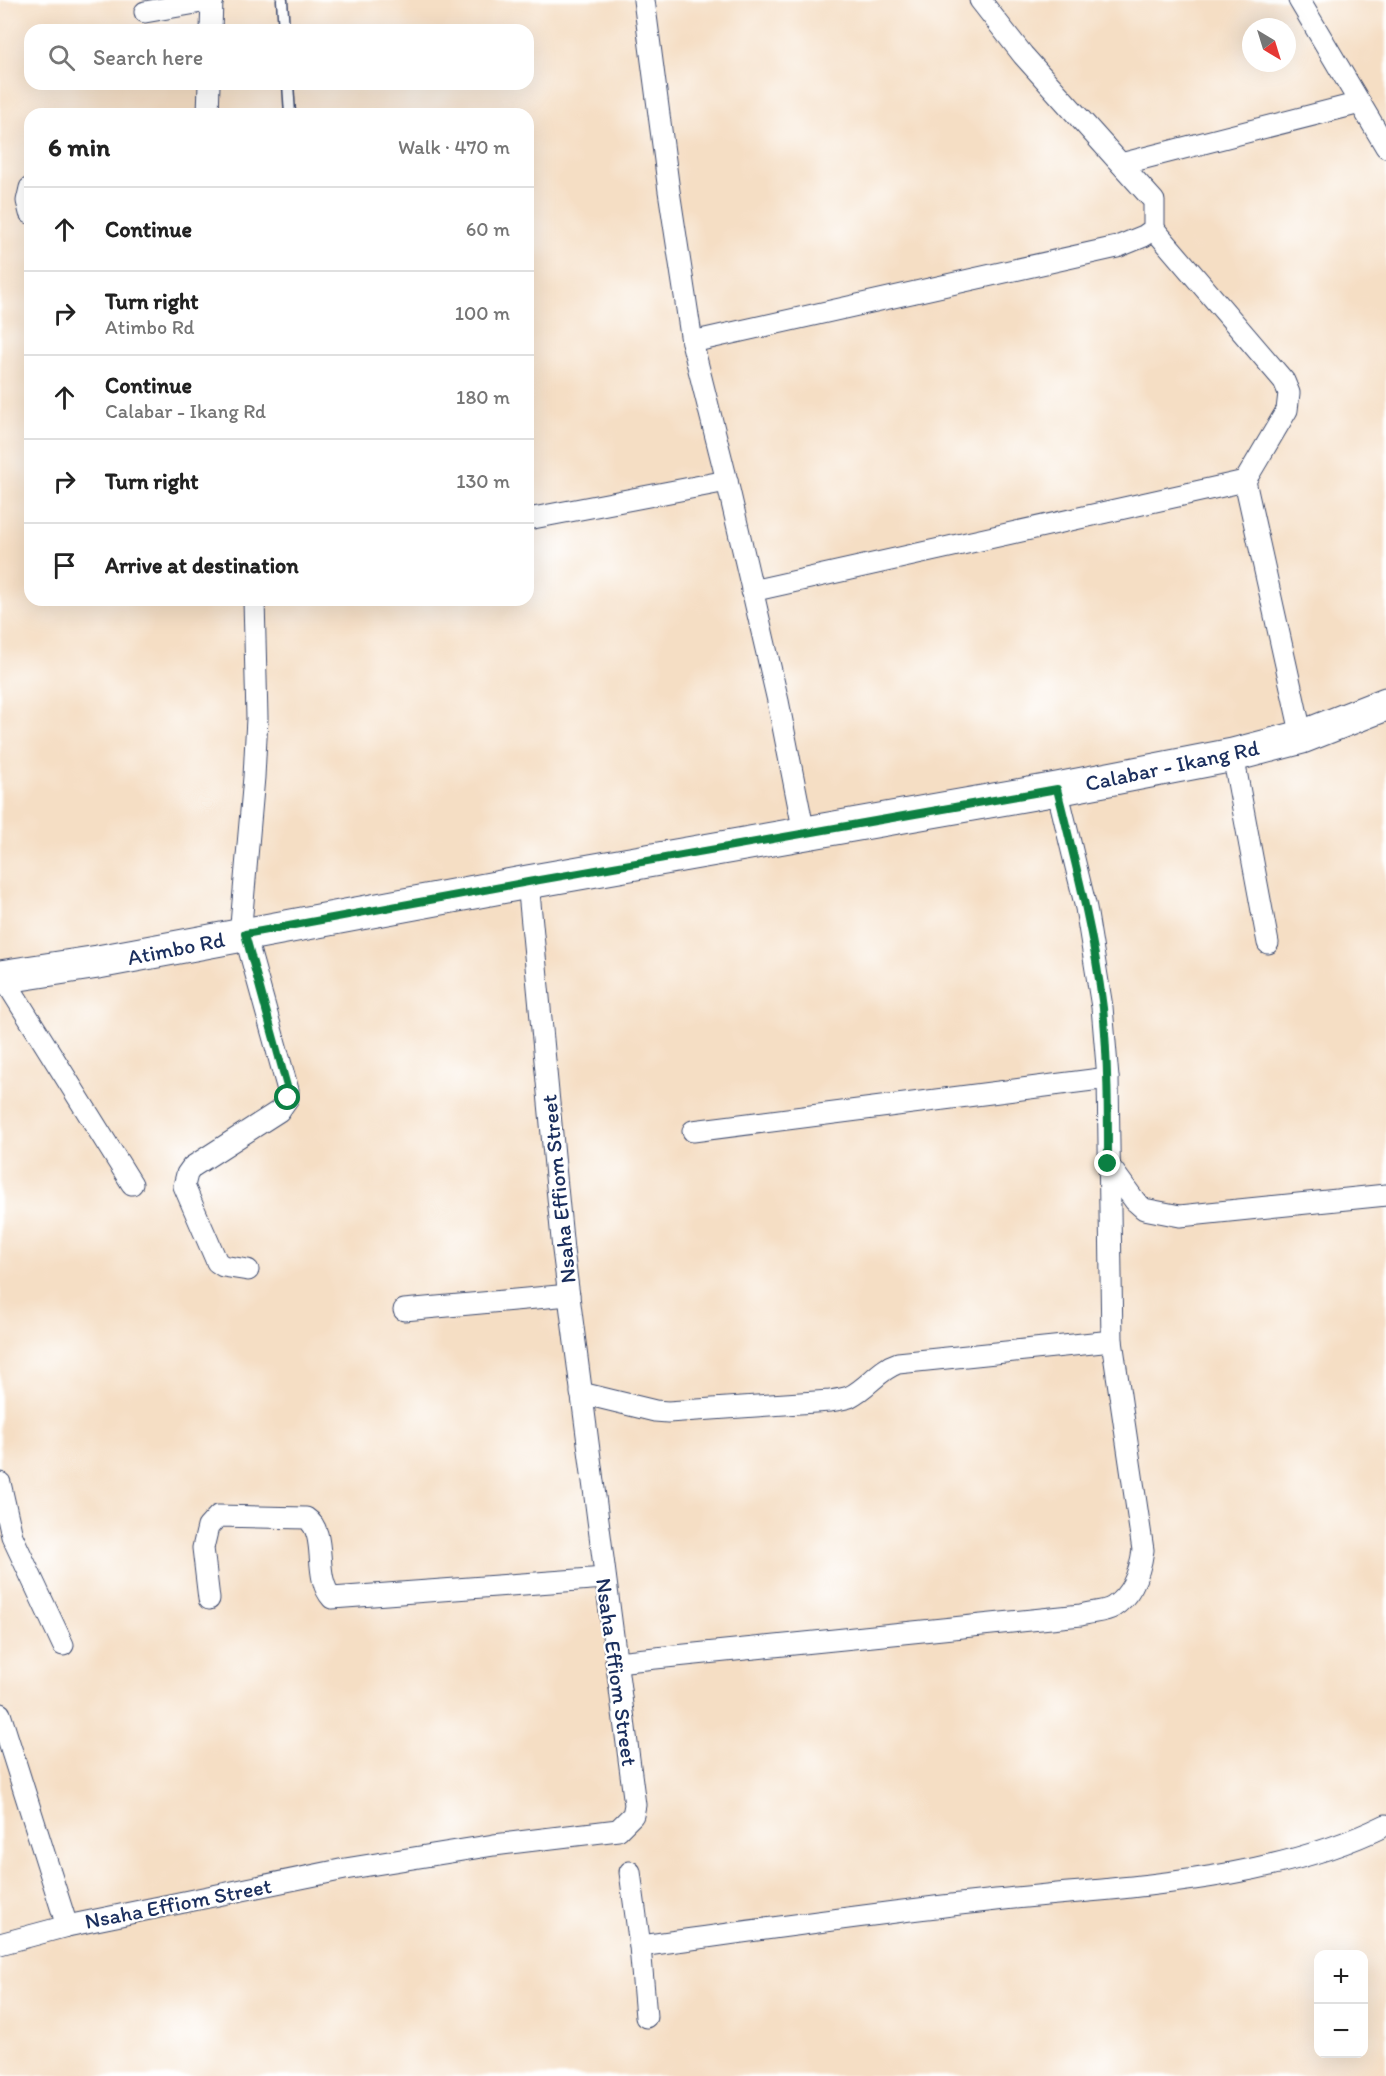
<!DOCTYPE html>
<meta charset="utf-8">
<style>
body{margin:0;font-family:Itim,sans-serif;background:#f2f2f2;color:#222}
.controls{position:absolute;right:18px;bottom:18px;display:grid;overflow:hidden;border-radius:12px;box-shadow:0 6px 24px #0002}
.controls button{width:54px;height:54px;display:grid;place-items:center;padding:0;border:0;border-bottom:2px solid #e0e0e0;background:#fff;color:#222;font:30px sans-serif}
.compass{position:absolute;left:1242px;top:18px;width:54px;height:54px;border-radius:50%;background:#fff;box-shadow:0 6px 24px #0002;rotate:142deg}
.stop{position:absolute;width:18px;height:18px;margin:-14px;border:4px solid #0b8043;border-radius:50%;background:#fff}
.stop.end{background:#0b8043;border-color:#fff;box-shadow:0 2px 6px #0008}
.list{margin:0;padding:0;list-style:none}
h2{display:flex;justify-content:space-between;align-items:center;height:78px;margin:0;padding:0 24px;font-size:26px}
h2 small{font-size:20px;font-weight:400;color:#767676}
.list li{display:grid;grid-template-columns:39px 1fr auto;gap:18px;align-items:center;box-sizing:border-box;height:84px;padding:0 24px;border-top:2px solid #e0e0e0}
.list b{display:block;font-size:22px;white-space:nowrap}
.list p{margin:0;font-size:20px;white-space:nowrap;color:#767676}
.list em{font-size:20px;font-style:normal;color:#767676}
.icon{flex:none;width:33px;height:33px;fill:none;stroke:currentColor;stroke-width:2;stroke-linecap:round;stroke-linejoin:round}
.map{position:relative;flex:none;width:1386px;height:2076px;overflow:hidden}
.search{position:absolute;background:#fff;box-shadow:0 6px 24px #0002;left:24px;top:24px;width:510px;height:66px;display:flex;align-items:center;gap:15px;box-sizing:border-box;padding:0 21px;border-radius:18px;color:#767676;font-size:22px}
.panel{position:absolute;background:#fff;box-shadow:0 6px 24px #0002;left:24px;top:108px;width:510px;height:498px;border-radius:18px}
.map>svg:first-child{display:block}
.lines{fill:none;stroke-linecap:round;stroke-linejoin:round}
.service-casing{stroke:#3c496d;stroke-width:13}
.minor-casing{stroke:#3c496d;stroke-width:23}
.primary-casing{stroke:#3c496d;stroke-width:35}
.service{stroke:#fff;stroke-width:10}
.minor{stroke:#fff;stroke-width:21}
.primary{stroke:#fff;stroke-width:33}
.route{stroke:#0b8043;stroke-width:8}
.labels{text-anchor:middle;stroke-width:4.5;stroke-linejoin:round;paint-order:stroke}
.street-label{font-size:22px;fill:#1b2f5e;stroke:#fff}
</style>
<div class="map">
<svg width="1386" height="2076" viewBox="0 0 1386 2076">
<rect width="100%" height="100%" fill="#fff"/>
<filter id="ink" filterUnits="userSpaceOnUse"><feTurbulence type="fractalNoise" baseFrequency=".0167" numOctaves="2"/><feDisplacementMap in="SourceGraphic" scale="12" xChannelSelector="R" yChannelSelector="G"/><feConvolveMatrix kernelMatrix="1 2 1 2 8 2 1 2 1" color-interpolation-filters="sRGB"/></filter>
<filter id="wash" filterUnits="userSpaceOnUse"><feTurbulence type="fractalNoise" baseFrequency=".008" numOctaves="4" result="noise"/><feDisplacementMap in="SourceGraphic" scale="24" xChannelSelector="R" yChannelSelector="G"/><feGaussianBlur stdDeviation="1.35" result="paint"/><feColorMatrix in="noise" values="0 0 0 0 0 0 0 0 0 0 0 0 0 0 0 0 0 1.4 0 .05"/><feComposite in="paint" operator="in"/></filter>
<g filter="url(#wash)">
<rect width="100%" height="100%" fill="#f5dec4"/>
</g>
<g filter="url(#ink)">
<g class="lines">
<!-- service casing -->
<g class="service-casing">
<g id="service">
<path d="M282,0L284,30"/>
<path d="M288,84L290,114"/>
</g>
</g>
<!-- minor casing -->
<g class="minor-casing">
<g id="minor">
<path d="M644,0L669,191L692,342L727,481L778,701L804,833"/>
<path d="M1299,0L1386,147"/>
<path d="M145,12L213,0"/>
<path d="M211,30L212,0"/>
<path d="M208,114L209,84"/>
<path d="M1121,164L1360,103"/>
<path d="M30,188L27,201L30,213"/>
<path d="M1154,229L1284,381L1289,393L1287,410L1245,481L1302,737"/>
<path d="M692,342L1117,247L1144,236L1154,229V201L1023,55L980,0"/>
<path d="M528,519L727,481"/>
<path d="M752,591L1245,481"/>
<path d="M1233,755L1268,943"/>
<path d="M245,935L288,1090V1098L279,1111L192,1167L187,1174L184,1186L217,1262L223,1266L248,1270"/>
<path d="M240,936L254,777L257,718L254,600"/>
<path d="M3,977L132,1184"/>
<path d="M693,1131L1108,1078"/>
<path d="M1108,1164L1135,1201L1144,1209L1180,1216L1386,1195"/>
<path d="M404,1310L569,1295"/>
<path d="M581,1393L655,1411L668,1412L830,1401C836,1400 843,1399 849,1397C868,1388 879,1369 898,1363L1112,1341"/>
<path d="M0,1483L12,1536L63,1645"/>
<path d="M209,1599L203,1548L208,1527L218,1516L306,1518C329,1533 312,1576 332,1598L605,1578"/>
<path d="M616,1662L1081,1615C1091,1612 1105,1612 1113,1607C1133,1594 1140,1572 1143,1550L1112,1341L1108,1078L1102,1007L1086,908L1057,789"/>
<path d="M0,1714L67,1926"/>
<path d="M630,1872L640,1946L646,2017"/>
<path d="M0,1944L67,1926L345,1869L494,1845L618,1830L633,1815L635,1805L563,1250L528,882"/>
<path d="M640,1946C759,1930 877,1913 996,1900C1125,1886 1268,1883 1386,1825"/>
</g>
</g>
<!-- primary casing -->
<g class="primary-casing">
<path id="primary" d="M0,977L98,962L528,882L1057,789L1233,755L1302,737L1386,704"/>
</g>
<!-- service -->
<use href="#service" class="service"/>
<!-- minor -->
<use href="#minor" class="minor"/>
<!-- primary -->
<use href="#primary" class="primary"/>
</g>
</g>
<g class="lines" filter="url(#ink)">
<!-- route -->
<path class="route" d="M288,1098V1090L245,934L528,882L1057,789C1075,861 1094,934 1103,1008C1108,1060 1108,1112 1108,1164"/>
</g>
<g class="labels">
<!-- street labels -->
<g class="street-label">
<text transform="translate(1172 765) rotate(-12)" y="8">Calabar - Ikang Rd</text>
<text transform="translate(176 948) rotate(-11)" y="8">Atimbo Rd</text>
<text transform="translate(558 1189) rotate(-96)" y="8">Nsaha Effiom Street</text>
<text transform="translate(617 1672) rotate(82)" y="8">Nsaha Effiom Street</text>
<text transform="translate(178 1903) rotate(-11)" y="8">Nsaha Effiom Street</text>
</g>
</g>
</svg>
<div class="controls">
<button>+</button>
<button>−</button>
</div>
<svg class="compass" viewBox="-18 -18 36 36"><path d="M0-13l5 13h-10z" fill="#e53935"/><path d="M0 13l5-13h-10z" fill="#767676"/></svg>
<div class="stop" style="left:288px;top:1098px"></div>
<div class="stop end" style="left:1108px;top:1164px"></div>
<div class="search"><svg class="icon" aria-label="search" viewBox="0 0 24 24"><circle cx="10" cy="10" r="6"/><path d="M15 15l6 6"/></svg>Search here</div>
<section class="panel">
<h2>6 min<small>Walk · 470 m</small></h2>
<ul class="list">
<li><svg class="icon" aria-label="ahead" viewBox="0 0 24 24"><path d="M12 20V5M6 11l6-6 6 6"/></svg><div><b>Continue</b></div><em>60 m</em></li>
<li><svg class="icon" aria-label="right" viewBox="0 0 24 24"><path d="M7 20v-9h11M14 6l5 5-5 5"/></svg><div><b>Turn right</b><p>Atimbo Rd</p></div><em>100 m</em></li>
<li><svg class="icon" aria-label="ahead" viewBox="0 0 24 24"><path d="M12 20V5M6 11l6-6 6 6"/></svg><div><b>Continue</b><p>Calabar - Ikang Rd</p></div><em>180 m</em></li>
<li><svg class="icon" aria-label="right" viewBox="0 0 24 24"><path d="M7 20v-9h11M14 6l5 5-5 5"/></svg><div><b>Turn right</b></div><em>130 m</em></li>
<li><svg class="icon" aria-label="arrive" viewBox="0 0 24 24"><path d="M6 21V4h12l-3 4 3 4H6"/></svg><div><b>Arrive at destination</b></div></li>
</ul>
</section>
</div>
